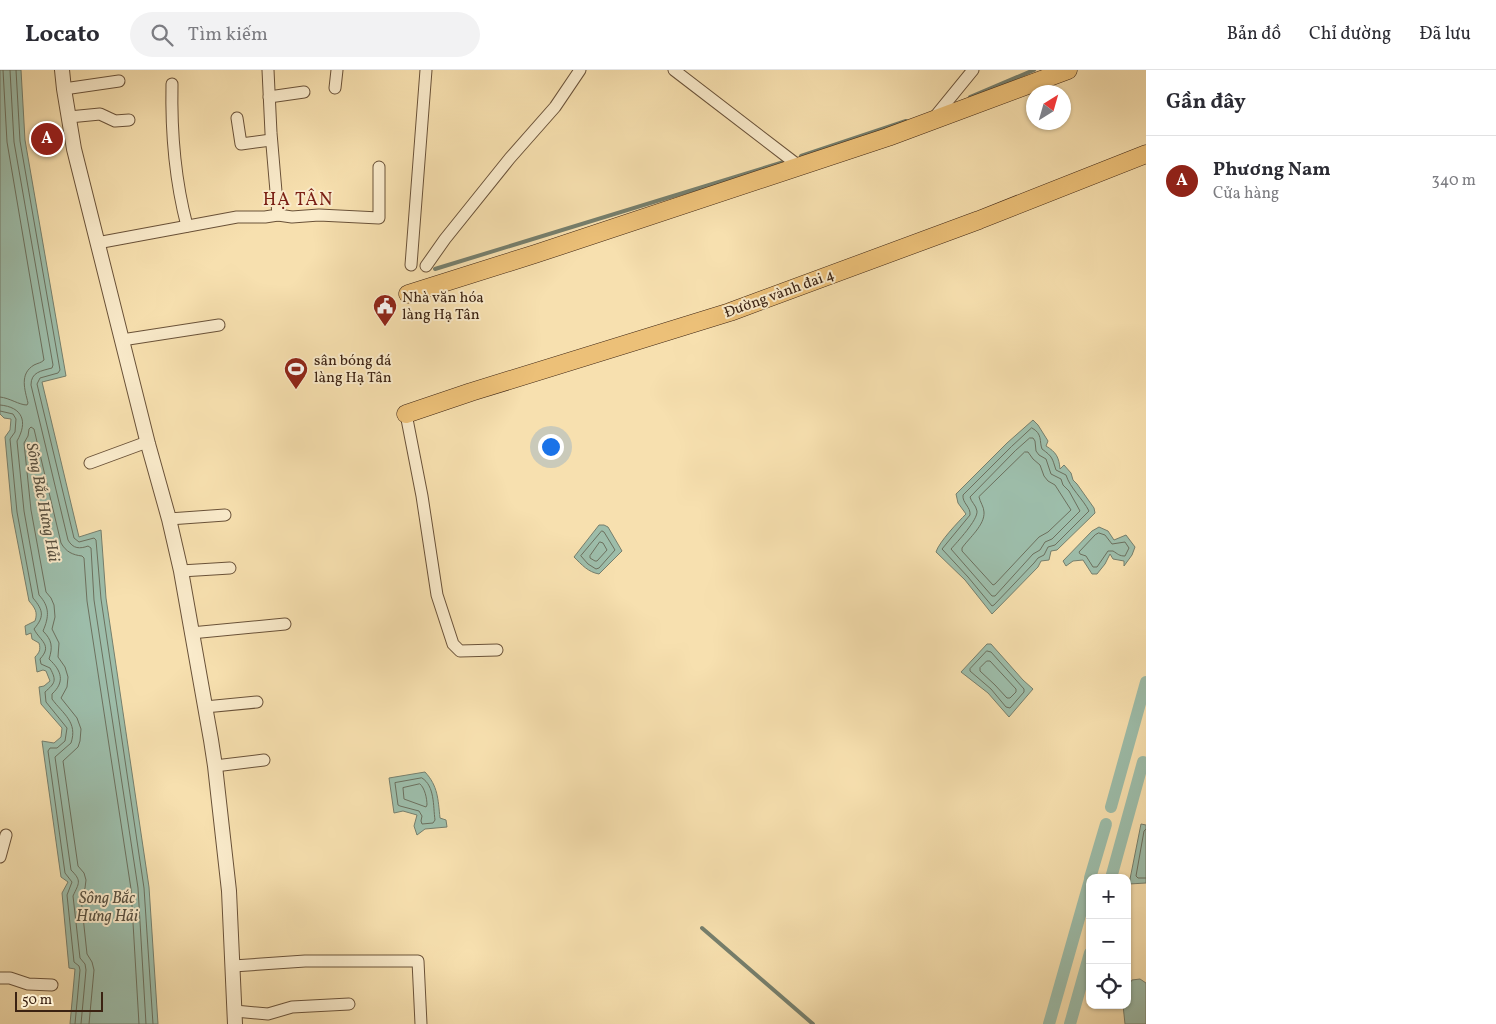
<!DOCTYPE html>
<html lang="vi">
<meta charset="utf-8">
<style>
body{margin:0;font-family:Vollkorn,serif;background:#f2f2f3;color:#2b2b33}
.controls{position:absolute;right:15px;bottom:15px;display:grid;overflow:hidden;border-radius:10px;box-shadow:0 1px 4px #0004}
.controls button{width:45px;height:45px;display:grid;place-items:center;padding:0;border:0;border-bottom:1px solid #e1e1e2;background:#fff;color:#2b2b33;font:25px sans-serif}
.compass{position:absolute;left:1026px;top:15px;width:45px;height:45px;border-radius:50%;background:#fff;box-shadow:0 1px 4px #0004;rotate:37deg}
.scale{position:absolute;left:15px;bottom:12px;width:88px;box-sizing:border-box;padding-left:5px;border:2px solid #3b2212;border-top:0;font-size:14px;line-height:18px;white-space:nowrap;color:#3b2212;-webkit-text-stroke:4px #faebcb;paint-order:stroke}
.you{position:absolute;left:550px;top:376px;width:18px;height:18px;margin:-12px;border:4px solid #fff;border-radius:50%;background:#1a73e8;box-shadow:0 0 0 8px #1a73e833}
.badge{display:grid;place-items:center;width:32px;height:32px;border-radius:50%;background:#8f2418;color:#fff;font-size:16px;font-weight:700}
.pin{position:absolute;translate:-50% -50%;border:2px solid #fff;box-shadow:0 1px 5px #0006}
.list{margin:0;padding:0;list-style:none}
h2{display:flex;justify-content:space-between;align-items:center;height:65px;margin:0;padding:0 20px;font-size:21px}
h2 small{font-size:16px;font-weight:400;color:#7c7c81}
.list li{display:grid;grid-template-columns:32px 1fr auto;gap:15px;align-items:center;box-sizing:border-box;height:90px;padding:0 20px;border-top:1px solid #e1e1e2}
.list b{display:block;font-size:19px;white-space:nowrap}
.list p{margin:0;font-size:16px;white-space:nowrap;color:#7c7c81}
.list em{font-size:16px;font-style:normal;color:#7c7c81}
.icon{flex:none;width:28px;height:28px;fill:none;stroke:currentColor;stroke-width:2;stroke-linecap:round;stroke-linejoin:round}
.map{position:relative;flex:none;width:1146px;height:954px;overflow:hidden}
header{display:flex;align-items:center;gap:30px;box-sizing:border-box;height:70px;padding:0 25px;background:#fff;border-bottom:1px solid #e1e1e2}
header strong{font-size:24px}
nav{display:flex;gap:28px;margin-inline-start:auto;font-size:18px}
.search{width:350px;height:45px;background:#f2f2f3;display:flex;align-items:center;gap:12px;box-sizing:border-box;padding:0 18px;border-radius:28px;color:#7c7c81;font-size:19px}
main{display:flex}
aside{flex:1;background:#fff}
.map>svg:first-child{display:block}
.water{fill:#9dbdaa;stroke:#767f6d}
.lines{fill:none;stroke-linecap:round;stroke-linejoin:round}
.shore{stroke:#6c705e;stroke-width:1}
.stream{stroke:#767f6d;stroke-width:4}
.canal{stroke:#9dbdaa;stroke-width:12}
.minor-casing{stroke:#6a5239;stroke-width:13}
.tertiary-casing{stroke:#6a5239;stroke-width:16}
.primary-casing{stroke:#3b2212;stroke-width:19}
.minor{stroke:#faebcb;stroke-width:11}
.tertiary{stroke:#faebcb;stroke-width:14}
.primary{stroke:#ecc078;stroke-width:18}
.labels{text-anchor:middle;stroke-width:4;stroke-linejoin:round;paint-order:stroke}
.street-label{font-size:15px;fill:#3b2212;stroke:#faebcb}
.poi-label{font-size:15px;fill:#3b2212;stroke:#faebcb;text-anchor:start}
.water-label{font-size:16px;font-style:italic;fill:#585040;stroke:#faebcb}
.quarter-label{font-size:18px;letter-spacing:1px;fill:#7a1f14;stroke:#faebcb}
</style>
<header>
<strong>Locato</strong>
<div class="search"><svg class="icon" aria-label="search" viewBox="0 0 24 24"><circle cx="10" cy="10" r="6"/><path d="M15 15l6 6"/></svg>Tìm kiếm</div>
<nav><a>Bản đồ</a><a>Chỉ đường</a><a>Đã lưu</a></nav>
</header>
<main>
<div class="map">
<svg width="1146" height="954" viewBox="0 0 1146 954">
<rect width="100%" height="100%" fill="#f7e0af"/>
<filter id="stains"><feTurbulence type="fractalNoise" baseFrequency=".004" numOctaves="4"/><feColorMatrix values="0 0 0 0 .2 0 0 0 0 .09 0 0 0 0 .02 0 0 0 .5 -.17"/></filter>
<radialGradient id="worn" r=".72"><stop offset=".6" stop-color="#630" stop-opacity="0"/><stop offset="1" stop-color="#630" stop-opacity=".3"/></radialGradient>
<!-- water -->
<g class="water">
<path d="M0,0H21L25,70L66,306L42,312L79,467L101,460L106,528L149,817L158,954H70L75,899L69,898L62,823L68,812L61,807L42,671L54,673L61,667L62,658L41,634L39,617L44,616L50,611L46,601L43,600L37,602L35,587C39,583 41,580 39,573L32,569L31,563L26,565L25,556L35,551C38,542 35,538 29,531L12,443L5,367L10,360L11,349L4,348L0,344Z"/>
<path d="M1033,350L1038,355L1048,371L1046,376C1056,382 1059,387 1060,399L1064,395L1071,403L1073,410L1077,414L1094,438L1095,443L1057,480L1051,481L1049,490L1041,491L1038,497L992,544L965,510L936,482C939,472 958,452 966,444L958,433L956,424L1007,373Z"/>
<path d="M599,455H604L608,457L622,481L599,504C588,502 582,495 574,487Z"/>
<path d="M1099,457L1108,461L1114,470L1126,465L1135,477L1132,485L1124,496V491L1113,489L1110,484L1105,494L1097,504H1092L1083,490L1073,491L1066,496L1063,491L1092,461Z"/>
<path d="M987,574H991L1023,610L1033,619L1009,647L988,623L961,602Z"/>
<path d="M425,702C438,716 438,729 440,748L446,750L447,757L425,759L417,765L414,756L417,745L403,741L394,743L389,708Z"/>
<path d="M1141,754L1146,755V813L1129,814Z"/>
<path d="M1140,909L1146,913V954H1125L1123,935H1127C1127,926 1126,918 1132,910Z"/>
</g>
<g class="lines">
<!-- shore -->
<g class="shore">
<path d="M10,0L14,72L53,295L52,298C41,301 31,302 31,315L68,470C73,479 80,479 88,476L91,478L94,530L138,818L146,954"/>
<path d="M16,0L20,71L60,300L58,303L40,308L37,314L74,468L79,472L94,468L96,470L101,529L144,818L153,954"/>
<path d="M0,327C10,328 19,335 27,335L28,333C25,320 19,304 34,295C38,293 41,293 44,290L7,72L3,0"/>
<path d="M0,335C23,337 28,352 17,371L24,441L39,525C50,537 49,547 43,561C52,570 53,577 49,589C62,601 65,612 52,624V629C63,644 78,652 71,673L55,687L71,800C82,811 79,813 73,826L80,888L85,894L86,900L81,954"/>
<path d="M0,341L13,344L16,349L15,362L10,369L17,442L33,528C44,541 44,547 34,559C40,571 53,575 40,589L41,594L50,598C57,611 55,613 45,622L46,632L67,658L65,671L57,678H50L48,681L65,803L72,812L67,825L74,892L79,896L80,900L75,954"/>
<path d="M1032,358C1043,364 1039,371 1042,379C1053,387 1052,388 1056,400L1066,405C1070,418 1083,429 1089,441L1055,475L1048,477L1044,485L1038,488L1034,493L994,535L992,536L968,507L942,479L970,445C971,437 962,433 963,425L1011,377Z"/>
<path d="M1030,368H1033L1035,371L1036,381L1039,385L1046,389L1051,404L1061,409L1063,415L1069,421L1080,441L1052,469L1045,472L1040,480L1033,484L995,526H992L951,479C957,472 978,450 977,441C976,435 971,432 970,427L1015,381Z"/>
<path d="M1025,382H1028L1033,389L1040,395L1044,406L1048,411L1055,415L1071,440L1048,462L1039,467L995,514L993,515L962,481V478C969,468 985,455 984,442C984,437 980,432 979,427Z"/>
<path d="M602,461L604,462L615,480L599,498L596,499L588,494L581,486Z"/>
<path d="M1099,463L1105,465L1112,474L1125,472L1129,478L1125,486C1119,486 1118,484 1113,481H1108L1097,497H1093L1086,486L1080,484L1079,482L1095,465Z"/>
<path d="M600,472L603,473L607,480L597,491H595L590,488V486Z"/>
<path d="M987,581L991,582L1024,619V622L1010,638L1006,637L991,619L970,601V599Z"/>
<path d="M987,591H990L1016,619V622L1010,628H1007L995,615L980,601V598Z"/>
<path d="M422,708C435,716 433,736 435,750L433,753L422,754L421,751L422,746L419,741L400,736L398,735L395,713Z"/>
<path d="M420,714C425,718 427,729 427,735L426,737L404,729L403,718Z"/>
<path d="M1146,759L1144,761L1136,806L1138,808H1146"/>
<path d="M89,954L94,900L92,892L87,884L81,828L85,818L86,810L84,803L78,796L63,691L78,677L80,671L81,659L77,648L61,628L67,617L68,607L65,597L58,587L59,573L52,559L55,547L54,535L51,528L46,522L31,440L24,373L28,366L29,359L31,357L34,359L61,473C66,482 73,485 82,486L84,488L87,531L131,819L139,954"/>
</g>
<!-- stream -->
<g class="stream">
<path d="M970,27L1034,0"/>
<path d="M801,86L906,51"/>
<path d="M435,199L787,91"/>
<path d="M702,858L813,954"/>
</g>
<!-- canal -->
<g class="canal">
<path d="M1111,737L1146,612"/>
<path d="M1090,808L1106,754"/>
<path d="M1111,808L1143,692"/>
<path d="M1049,954L1090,810"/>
<path d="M1070,954L1090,883"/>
</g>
<!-- minor casing -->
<g class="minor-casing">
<g id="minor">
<path d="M674,0L799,96"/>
<path d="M172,14C171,61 175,110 187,156"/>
<path d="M335,18L337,0"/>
<path d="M64,19L119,11"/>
<path d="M269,27L304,22"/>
<path d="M69,47L100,44L115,51L129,50"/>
<path d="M237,48L241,74L271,70"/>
<path d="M933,49L973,0"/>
<path d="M278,145L292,147L319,145L379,148V97"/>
<path d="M97,173L237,147H265L278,145L271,63L268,0"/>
<path d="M411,195L426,0"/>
<path d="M426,196L445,169L510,88L555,37L580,0"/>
<path d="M122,270L219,255"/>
<path d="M406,344L422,426L437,525L453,574L460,581L497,580"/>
<path d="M90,393L147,372"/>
<path d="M169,449L225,445"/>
<path d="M181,501L230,498"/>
<path d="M191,563L285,554"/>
<path d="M205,637L257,632"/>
<path d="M215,696L264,690"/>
<path d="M0,787L6,765"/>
<path d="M233,896L305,891H418L421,954"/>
<path d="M0,908H10L28,914L52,915"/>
<path d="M235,941L268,944L292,937L349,934"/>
</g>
</g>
<!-- tertiary casing -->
<g class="tertiary-casing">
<path id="tertiary" d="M62,0L64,19L74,79L148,374L169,449L181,501L211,670L215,696L229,821L235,954"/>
</g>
<!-- primary casing -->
<g class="primary-casing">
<g id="primary">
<path d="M408,224L535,184L888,67L1068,0"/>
<path d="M406,344L471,322L730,242L979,150L1146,84"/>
</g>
</g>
<!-- minor -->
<use href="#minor" class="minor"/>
<!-- tertiary -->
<use href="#tertiary" class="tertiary"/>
<!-- primary -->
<use href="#primary" class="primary"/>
</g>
<!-- icons -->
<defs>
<g id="civic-pin" transform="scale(1.25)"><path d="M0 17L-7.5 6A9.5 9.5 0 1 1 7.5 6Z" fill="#8f2418" stroke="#faebcb"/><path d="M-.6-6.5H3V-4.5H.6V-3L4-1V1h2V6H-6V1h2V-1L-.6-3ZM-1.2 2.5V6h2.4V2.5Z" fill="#fff"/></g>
<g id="stadium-pin" transform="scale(1.25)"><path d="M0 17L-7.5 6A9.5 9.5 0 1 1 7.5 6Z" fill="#8f2418" stroke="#faebcb"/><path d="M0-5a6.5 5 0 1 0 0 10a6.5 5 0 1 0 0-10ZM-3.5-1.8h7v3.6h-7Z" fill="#fff"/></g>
</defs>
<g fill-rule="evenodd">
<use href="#civic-pin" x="385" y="236"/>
<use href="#stadium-pin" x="296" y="299"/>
</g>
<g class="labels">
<!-- street labels -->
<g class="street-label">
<text transform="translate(779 223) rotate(-20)" y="5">Đường vành đai 4</text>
</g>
<!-- poi labels -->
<g class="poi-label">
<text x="402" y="232">Nhà văn hóa<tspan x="402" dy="17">làng Hạ Tân</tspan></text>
<text x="314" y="295">sân bóng đá<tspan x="314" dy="17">làng Hạ Tân</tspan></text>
</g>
<!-- water labels -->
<g class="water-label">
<text transform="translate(44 432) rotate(79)" y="6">Sông Bắc Hưng Hải</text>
<text x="107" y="833">Sông Bắc<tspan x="107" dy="18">Hưng Hải</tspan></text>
</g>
<!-- quarter labels -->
<g class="quarter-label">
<text x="298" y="135">HẠ TÂN</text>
</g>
</g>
<rect width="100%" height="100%" filter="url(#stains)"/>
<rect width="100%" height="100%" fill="url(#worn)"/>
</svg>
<div class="controls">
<button>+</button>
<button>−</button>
<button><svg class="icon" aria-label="locate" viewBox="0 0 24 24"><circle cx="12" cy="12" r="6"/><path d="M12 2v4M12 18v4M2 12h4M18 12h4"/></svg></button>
</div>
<svg class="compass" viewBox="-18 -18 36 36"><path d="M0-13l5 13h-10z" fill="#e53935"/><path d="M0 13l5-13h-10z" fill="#7c7c81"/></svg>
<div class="scale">50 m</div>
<div class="you"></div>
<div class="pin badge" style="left:47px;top:69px">A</div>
</div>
<aside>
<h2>Gần đây<small></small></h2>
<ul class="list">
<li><span class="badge">A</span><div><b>Phương Nam</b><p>Cửa hàng</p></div><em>340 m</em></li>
</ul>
</aside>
</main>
